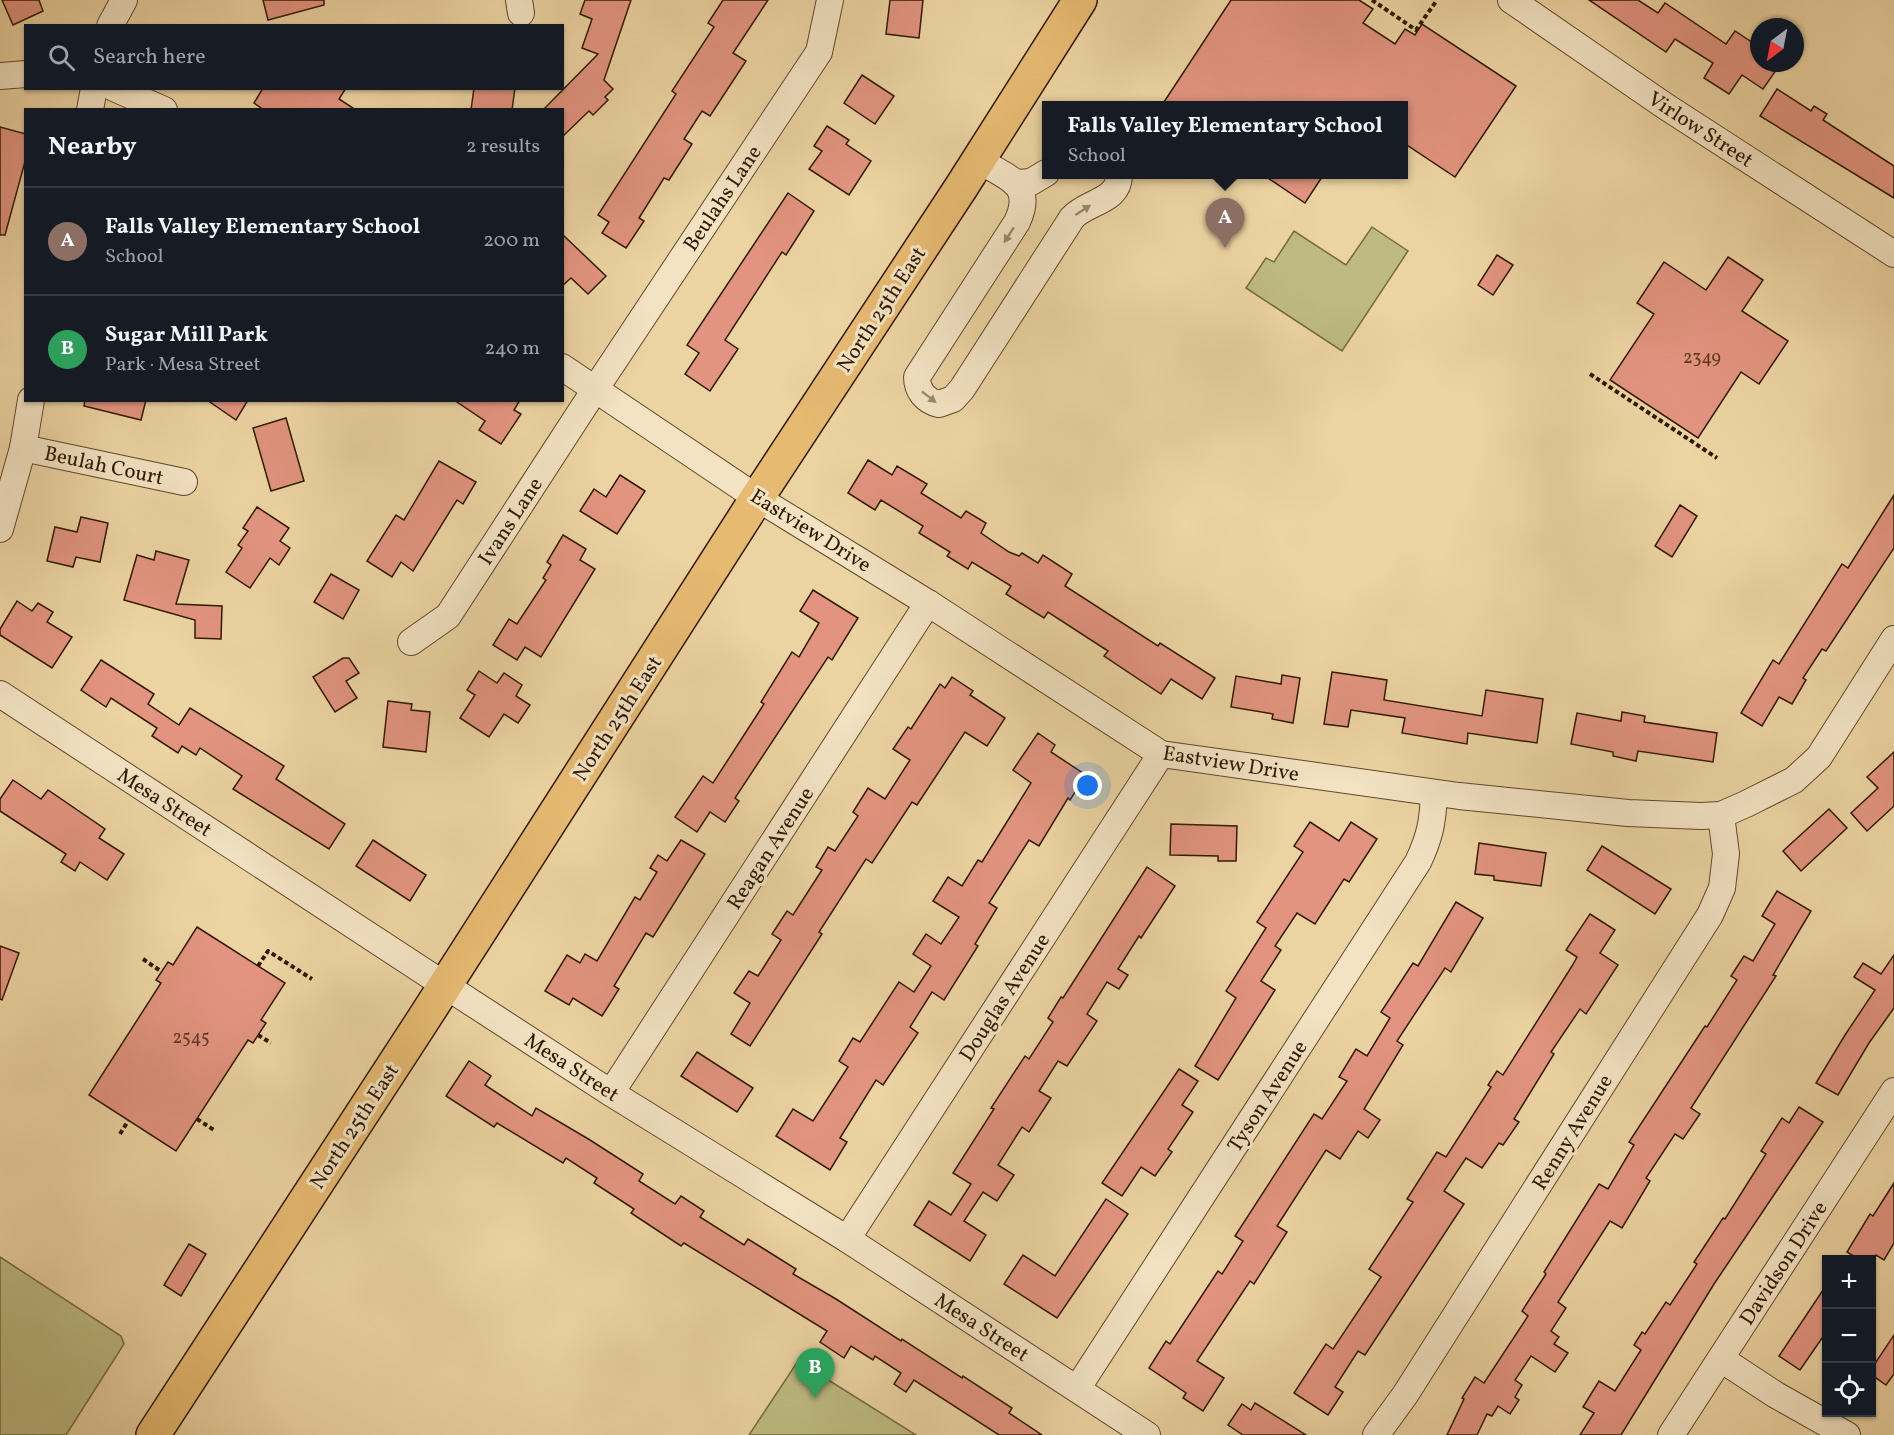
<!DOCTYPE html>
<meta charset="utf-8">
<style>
body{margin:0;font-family:Vollkorn,serif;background:#242831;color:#f1f3f6}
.controls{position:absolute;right:18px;bottom:18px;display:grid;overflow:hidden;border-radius:0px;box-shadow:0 2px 4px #0004}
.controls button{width:54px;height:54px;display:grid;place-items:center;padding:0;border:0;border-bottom:2px solid #363941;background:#171b24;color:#f1f3f6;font:30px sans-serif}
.compass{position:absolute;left:1750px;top:18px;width:54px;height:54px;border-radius:50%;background:#171b24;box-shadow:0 2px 4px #0004;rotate:212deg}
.you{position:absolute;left:1088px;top:786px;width:21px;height:21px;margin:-15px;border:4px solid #fff;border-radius:50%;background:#1a73e8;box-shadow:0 0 0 9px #1a73e833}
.badge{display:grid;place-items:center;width:39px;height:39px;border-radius:50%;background:#1a73e8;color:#fff;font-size:20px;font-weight:700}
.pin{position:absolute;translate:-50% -50px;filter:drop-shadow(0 2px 3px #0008)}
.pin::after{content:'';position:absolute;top:32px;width:21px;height:18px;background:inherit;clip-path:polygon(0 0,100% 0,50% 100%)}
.popup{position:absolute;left:1042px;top:101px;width:366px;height:78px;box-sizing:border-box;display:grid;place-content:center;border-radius:0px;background:#171b24;filter:drop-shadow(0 2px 4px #0005);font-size:20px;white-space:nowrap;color:#9ea1a6}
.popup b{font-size:22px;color:#f1f3f6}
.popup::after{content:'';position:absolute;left:50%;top:100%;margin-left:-12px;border:12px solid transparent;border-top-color:#171b24}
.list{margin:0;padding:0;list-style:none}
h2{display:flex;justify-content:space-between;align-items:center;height:78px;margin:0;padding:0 24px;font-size:26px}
h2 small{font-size:20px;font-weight:400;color:#9ea1a6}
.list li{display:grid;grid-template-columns:39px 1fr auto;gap:18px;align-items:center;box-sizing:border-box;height:108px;padding:0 24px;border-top:2px solid #363941}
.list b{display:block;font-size:22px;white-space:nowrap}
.list p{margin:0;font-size:20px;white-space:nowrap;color:#9ea1a6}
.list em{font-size:20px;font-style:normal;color:#9ea1a6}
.icon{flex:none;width:33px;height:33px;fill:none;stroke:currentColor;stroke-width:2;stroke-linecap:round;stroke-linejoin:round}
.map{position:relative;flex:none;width:1894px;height:1435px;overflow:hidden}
.search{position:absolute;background:#171b24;box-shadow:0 2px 4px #0004;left:24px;top:24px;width:540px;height:66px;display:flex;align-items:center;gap:15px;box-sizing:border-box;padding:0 21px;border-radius:0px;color:#9ea1a6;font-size:22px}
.panel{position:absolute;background:#171b24;box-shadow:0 2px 4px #0004;left:24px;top:108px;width:540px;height:294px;border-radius:0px}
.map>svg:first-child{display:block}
.green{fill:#bdbb81;stroke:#766a41;stroke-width:1.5}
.building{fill:#e29480;stroke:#301901;stroke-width:1.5}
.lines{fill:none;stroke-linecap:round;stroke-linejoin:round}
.minor-casing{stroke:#5f4829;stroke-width:28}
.major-casing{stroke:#301901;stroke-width:36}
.path{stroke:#301901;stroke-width:4;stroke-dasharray:4.5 3;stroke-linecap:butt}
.minor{stroke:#f3e3c3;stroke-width:26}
.major{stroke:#e6ba71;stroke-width:33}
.oneway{fill:#9b886c}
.labels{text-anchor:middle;stroke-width:6;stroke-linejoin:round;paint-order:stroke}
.number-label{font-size:18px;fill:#5c3821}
.street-label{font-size:21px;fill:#301901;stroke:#f3e3c3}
</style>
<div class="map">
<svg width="1894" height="1435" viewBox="0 0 1894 1435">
<rect width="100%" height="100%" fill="#ecd4a2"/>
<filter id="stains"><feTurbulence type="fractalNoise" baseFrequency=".00333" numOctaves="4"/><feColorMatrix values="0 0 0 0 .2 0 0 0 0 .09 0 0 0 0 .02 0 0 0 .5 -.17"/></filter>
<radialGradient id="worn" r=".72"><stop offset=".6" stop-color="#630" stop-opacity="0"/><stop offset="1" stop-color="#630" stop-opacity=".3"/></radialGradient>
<!-- green -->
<g class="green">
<path d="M1372,227L1408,251L1342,351L1246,288L1266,258L1274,262L1294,231L1346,265Z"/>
<path d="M0,1257L121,1336L124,1344L66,1435H0Z"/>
<path d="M798,1361L916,1435H749Z"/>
</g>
<!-- building -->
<g class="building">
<path d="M2,0H39L43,11L13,25Z"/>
<path d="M263,0H324V5L268,20Z"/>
<path d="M585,0H631L604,80L613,89L605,97L608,100L593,115L589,111L562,137V110H543L598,54L582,48L592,19L580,14Z"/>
<path d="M723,0H768L733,53L746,61L710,116L702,111L684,139L692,144L669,180L664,178L639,218L644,221L626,248L602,233L609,222L598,215L676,94L672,91L714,27L708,23Z"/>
<path d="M890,0H923L919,38L886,34Z"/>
<path d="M1231,0H1359L1373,9L1363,23L1395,44L1405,29L1415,35L1422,24L1516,86L1455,177L1404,143V105H1162Z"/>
<path d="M1589,0H1638L1658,13L1665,3L1726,44L1735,31L1759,47V63H1781L1763,89L1742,75L1729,94L1704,78L1713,63L1675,39L1666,52Z"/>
<path d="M862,75L894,96L875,124L844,103Z"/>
<path d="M263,88H346L339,99L356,110H264L254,103Z"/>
<path d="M474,88H515L512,110H471Z"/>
<path d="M1777,89L1811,111L1814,106L1827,114L1823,120L1894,166V198L1760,116Z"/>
<path d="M827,126L849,140L846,144L871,161L849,195L809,169L822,151L814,146Z"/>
<path d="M0,127L26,134V158L5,235H0Z"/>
<path d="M1262,174H1324L1305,203Z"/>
<path d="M788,193L814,211L786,255L782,252L725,340L738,349L710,391L685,374L699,353L687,345Z"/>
<path d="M562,234L606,276L588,294L571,278L562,286Z"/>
<path d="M1497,255L1513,265L1493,295L1478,285Z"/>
<path d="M1728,257L1763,280L1742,311L1788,341L1759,384L1741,372L1698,438L1610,380L1654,314L1637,303L1664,262L1706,290Z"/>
<path d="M85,400H146L141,420L84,406Z"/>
<path d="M207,400H248L236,420Z"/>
<path d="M454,400H520L514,410L521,414L501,444L479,430L485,421Z"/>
<path d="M286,418L304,481L271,491L253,428Z"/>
<path d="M868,460L892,475L897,466L927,484L921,493L961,518L966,511L986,523L981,533L1009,552L1019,556L1022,553L1038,563L1043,555L1072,574L1065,586L1158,646L1160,643L1215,678L1202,699L1171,679L1161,694L1104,656L1108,651L1048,612L1044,618L1006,594L1011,586L972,562L968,569L947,556L950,552L919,533L923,526L881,500L875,510L848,493Z"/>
<path d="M439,461L476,482L463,504L457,500L413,571L401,562L392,577L367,561L396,515L404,520Z"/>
<path d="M620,475L645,491L617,534L580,511L594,489L606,497Z"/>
<path d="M1894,495V548L1826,651L1822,649L1803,678L1806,680L1792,704L1779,697L1762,726L1741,713L1773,660L1779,664L1842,564L1848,568Z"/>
<path d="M1680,505L1697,516L1672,557L1655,546Z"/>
<path d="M257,507L289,528L280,541L290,548L279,565L270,558L250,588L226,572L242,548L238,545L248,531L243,528Z"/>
<path d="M81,517L108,523L100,562L76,557L73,567L47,561L55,527L77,532Z"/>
<path d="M563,535L586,549L580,560L595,569L541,657L525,647L517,660L493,645L509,619L517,624L546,580L543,578L551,565L547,562Z"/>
<path d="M156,551L189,560L176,604L222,606L221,639L195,638V620L124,600L137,555L154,560Z"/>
<path d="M331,574L359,590L343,619L314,602Z"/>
<path d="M813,590L858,618L832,660L828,657L735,798L739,801L725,822L710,812L697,832L675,817L703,776L713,783L764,704L761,702L792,652L799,657L819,623L800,611Z"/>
<path d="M17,601L32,611L38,603L53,612L47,622L72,637L52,668L0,635V629Z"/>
<path d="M343,658H349L359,673L346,681L357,698L335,712L313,677Z"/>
<path d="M101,660L154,694L148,704L179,725L190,708L284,766L276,779L345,824L329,849L233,789L242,776L200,748L196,755L182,746L178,753L152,736L157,728L111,698L106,707L81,690Z"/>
<path d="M479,671L497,683L504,673L522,685L516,696L530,705L518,723L504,714L489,737L460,718L475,695L467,690Z"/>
<path d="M1332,672L1387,680L1384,700L1482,716L1486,690L1543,699L1537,743L1468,733L1467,744L1402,733L1405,718L1351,710L1348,727L1324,724Z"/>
<path d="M1282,675L1300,678L1293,723L1272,719L1273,714L1231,707L1236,676L1281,684Z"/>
<path d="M952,677L973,691L970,695L1005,718L987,746L965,732L917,805L912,802L872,863L866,859L819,932L822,934L750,1046L731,1034L750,1003L734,993L749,971L758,976L781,940L772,934L787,911L793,915L822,870L816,867L828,847L835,851L858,816L853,812L868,788L885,799L910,760L893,749L908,727L911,729L940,684L945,688Z"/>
<path d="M388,701L412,704L411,710L430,712L426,752L383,747Z"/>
<path d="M1622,712L1645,716L1644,722L1717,733L1713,762L1638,751L1636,761L1613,756V752L1571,744L1577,713L1621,721Z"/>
<path d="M1038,733L1055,745L1051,752L1086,775L1070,800L1068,798L1039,846L1029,840L989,903L997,908L975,944L978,946L944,1000L932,992L910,1027L918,1033L883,1085L876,1080L840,1138L847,1142L830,1170L776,1136L793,1109L813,1121L848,1067L839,1061L853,1038L860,1042L899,982L914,992L931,966L913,954L926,934L941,944L959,917L933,901L948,877L962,886L978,860L982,862L1031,783L1013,770Z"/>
<path d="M1894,752V806L1867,831L1851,813L1878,788L1867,777Z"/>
<path d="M13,780L41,799L48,790L105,829L99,838L124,854L107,880L80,862L75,871L61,862L66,854L0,811V799Z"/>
<path d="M1829,809L1847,828L1801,871L1783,851Z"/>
<path d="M1310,822L1339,841L1351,822L1377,839L1349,882L1344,879L1315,924L1297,913L1275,946L1281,950L1261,981L1275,990L1218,1080L1195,1066L1236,998L1226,991L1266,928L1257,922L1303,852L1294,846Z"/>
<path d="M1171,824L1237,826L1236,861H1218V856L1170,855Z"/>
<path d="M373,840L426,875L410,901L356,866Z"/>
<path d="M681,840L705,854L653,937L646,933L614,986L619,989L602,1016L573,998L569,1005L545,991L567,955L580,963L585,954L597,961L635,897L640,900L657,872L650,868L658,855L667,861Z"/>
<path d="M1479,843L1546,853L1541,886L1494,880V876L1475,874Z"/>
<path d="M1602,846L1671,889L1655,914L1587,870Z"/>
<path d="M1147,867L1175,886L1141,938L1139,936L1118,969L1128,975L1119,989L1107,982L1087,1014L1097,1021L1067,1066L1058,1061L1039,1091L1051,1098L1029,1132L1022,1127L998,1165L1014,1175L997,1201L983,1192L964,1221L986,1235L970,1261L914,1225L929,1201L951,1215L971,1184L953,1173L994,1109L991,1108L1025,1056L1029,1059L1053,1022L1048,1018L1061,997L1063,998Z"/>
<path d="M1777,891L1811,911L1773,975L1776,976L1691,1108L1700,1114L1683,1139L1675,1134L1646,1178L1650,1181L1622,1228L1610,1221L1558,1302L1566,1308L1551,1331L1559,1337L1554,1344L1568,1353L1555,1372L1531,1356L1515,1380L1522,1385L1515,1397L1519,1400L1510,1414L1498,1406L1492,1416L1487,1414L1477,1435H1447L1464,1399L1462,1398L1475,1377L1484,1383L1528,1316L1522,1311L1546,1274L1544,1272L1599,1184L1608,1189L1634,1145L1629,1142L1705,1026L1707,1027L1737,980L1731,976L1744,956L1753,961L1775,924L1762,916Z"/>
<path d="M1456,902L1483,918L1451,972L1445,968L1397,1041L1403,1045L1364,1109L1380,1120L1368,1138L1358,1131L1340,1159L1326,1150L1277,1226L1287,1232L1254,1284L1250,1281L1197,1361L1224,1378L1203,1411L1183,1398L1186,1393L1149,1368L1166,1341L1170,1344L1218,1271L1222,1274L1243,1241L1235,1236L1314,1114L1322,1119L1347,1081L1339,1077L1356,1049L1367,1056L1390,1018L1381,1012L1413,963L1418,966Z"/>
<path d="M1590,914L1615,930L1600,953L1618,965L1586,1014L1580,1009L1551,1052L1554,1054L1514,1119L1519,1122L1503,1145L1499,1143L1482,1168L1466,1158L1444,1191L1464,1204L1365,1355L1358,1351L1335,1387L1343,1392L1328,1415L1294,1393L1326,1344L1333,1349L1381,1277L1369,1269L1413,1202L1407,1199L1437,1152L1446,1157L1491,1087L1488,1085L1497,1071L1503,1075L1572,966L1577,957L1566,950Z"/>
<path d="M197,927L285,983L261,1020L266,1023L253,1043L248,1040L176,1151L89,1095L161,983L156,980L168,962L173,965Z"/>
<path d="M0,946L19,953L2,1000L0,999Z"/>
<path d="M1894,955V1008L1869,1043L1838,1095L1816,1083L1845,1035L1875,990L1854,977L1863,963L1881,974Z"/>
<path d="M697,1052L753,1088L737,1112L681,1076Z"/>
<path d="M469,1061L491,1076L485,1085L532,1116L536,1108L590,1140L643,1174L639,1181L675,1204L681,1196L704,1211L700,1217L744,1245L748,1239L796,1269L793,1274L836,1299L901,1341L902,1339L962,1378L963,1376L1012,1408L1009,1413L1042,1435H999L914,1380L906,1392L894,1384L901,1373L875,1356L873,1360L851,1346L844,1358L820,1342L827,1331L684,1243L681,1246L631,1213L634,1209L594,1183L597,1178L566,1158L563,1163L497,1123L494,1127L446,1096Z"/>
<path d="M1179,1069L1198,1081L1182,1105L1193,1112L1168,1149L1172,1152L1155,1176L1141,1167L1122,1196L1102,1183Z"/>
<path d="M1799,1107L1823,1122L1714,1284L1621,1435H1580L1594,1413L1583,1407L1599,1381L1615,1391L1641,1350L1634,1345L1642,1332L1645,1334L1666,1302L1670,1305L1697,1264L1694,1262L1723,1218L1725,1219L1766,1154L1761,1151L1782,1118L1789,1123Z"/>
<path d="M1894,1183V1243L1884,1260L1876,1255L1874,1260H1860L1847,1252L1870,1214L1873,1216Z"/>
<path d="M1106,1199L1128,1214L1057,1318L1004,1284L1023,1255L1055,1276Z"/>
<path d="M189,1244L206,1254L181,1296L164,1285Z"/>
<path d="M1827,1284V1331L1800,1370L1779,1356Z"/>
<path d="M1894,1335V1374L1886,1385L1872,1375V1368Z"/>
<path d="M1255,1403L1306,1435H1243L1228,1425L1242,1404L1251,1410Z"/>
</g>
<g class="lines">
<!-- minor casing -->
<g class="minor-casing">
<g id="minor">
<path d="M519,0L521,13"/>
<path d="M1511,0L1665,106L1894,254"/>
<path d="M110,26L124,0"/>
<path d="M0,76L26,74"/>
<path d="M114,88L164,110"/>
<path d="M90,110L94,88"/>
<path d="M978,160C1007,178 1035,183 1017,222L917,377C917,390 925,401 939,404L953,399L962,389L1072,218C1087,201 1120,202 1119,174"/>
<path d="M1015,183L1031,182L1046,173"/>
<path d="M562,367L757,498L928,603L1161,754L1459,796L1628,813L1701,816L1721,815L1746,804L1794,780L1819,757L1894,639"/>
<path d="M23,448L184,482"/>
<path d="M0,529L23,448L31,400"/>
<path d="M411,642L448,616L596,388L819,52L830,0"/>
<path d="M0,694L446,986L611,1093L847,1239L1147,1435"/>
<path d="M611,1093L928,603"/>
<path d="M847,1239L1161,754"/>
<path d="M1721,1359L1776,1395L1847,1435"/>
<path d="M1077,1389L1418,862C1430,837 1433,821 1434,793"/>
<path d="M1376,1435L1405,1395L1710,915L1722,888L1726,854L1721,815"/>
<path d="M1671,1435L1894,1091"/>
</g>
</g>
<!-- major casing -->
<g class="major-casing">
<path id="major" d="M153,1435L423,1020L757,498L962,186L1080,0"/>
</g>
<!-- path -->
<g class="path">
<path d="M1372,0L1416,30L1437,0"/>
<path d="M1590,374L1717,458"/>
<path d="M143,959L162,972"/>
<path d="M258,966L268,951L312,979"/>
<path d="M258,1035L271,1043"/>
<path d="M197,1119L214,1130"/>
<path d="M120,1134L128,1121"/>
</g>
<!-- minor -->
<use href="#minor" class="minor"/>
<!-- major -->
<use href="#major" class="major"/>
</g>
<!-- one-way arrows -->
<defs><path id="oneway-solid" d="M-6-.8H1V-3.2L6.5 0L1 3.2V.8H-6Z" transform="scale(1.5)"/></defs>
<g class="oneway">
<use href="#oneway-solid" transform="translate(1083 210) rotate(-33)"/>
<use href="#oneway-solid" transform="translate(1009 235) rotate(123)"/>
<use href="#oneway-solid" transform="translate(929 397) rotate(38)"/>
</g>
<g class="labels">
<!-- number labels -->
<g class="number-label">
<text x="1702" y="363">2349</text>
<text x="191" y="1043">2545</text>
</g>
<!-- street labels -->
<g class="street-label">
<text transform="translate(1701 129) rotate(33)" y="7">Virlow Street</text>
<text transform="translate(722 198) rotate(-56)" y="7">Beulahs Lane</text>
<text transform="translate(881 309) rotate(-57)" y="7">North 25th East</text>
<text transform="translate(104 465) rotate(12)" y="7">Beulah Court</text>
<text transform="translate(510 521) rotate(-57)" y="7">Ivans Lane</text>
<text transform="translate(811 530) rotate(32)" y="7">Eastview Drive</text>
<text transform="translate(617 718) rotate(-57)" y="7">North 25th East</text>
<text transform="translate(1231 763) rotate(9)" y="7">Eastview Drive</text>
<text transform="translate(165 802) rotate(33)" y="7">Mesa Street</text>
<text transform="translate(770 848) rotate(-57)" y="7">Reagan Avenue</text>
<text transform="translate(1004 997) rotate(-57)" y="7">Douglas Avenue</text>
<text transform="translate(572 1067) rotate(33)" y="7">Mesa Street</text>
<text transform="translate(1267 1096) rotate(-57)" y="7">Tyson Avenue</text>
<text transform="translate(354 1126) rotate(-57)" y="7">North 25th East</text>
<text transform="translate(1572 1132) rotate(-58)" y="7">Renny Avenue</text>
<text transform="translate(1783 1263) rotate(-57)" y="7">Davidson Drive</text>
<text transform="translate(982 1327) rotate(33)" y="7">Mesa Street</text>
</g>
</g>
<rect width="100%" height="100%" filter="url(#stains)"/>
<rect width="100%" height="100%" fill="url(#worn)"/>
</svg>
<div class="controls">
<button>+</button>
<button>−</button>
<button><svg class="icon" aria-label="locate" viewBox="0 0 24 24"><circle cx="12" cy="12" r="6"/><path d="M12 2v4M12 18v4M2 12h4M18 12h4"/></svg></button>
</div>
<svg class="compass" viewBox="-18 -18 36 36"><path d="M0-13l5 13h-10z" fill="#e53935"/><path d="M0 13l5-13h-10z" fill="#9ea1a6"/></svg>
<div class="you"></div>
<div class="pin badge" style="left:1225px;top:248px;background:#8d6e63">A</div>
<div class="popup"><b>Falls Valley Elementary School</b>School</div>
<div class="pin badge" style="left:815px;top:1398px;background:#2e9e5b">B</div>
<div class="search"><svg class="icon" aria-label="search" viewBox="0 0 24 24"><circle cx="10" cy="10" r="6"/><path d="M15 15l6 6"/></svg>Search here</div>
<section class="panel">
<h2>Nearby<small>2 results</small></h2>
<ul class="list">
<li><span class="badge" style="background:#8d6e63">A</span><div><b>Falls Valley Elementary School</b><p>School</p></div><em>200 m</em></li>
<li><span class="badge" style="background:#2e9e5b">B</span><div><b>Sugar Mill Park</b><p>Park · Mesa Street</p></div><em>240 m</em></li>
</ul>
</section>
</div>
